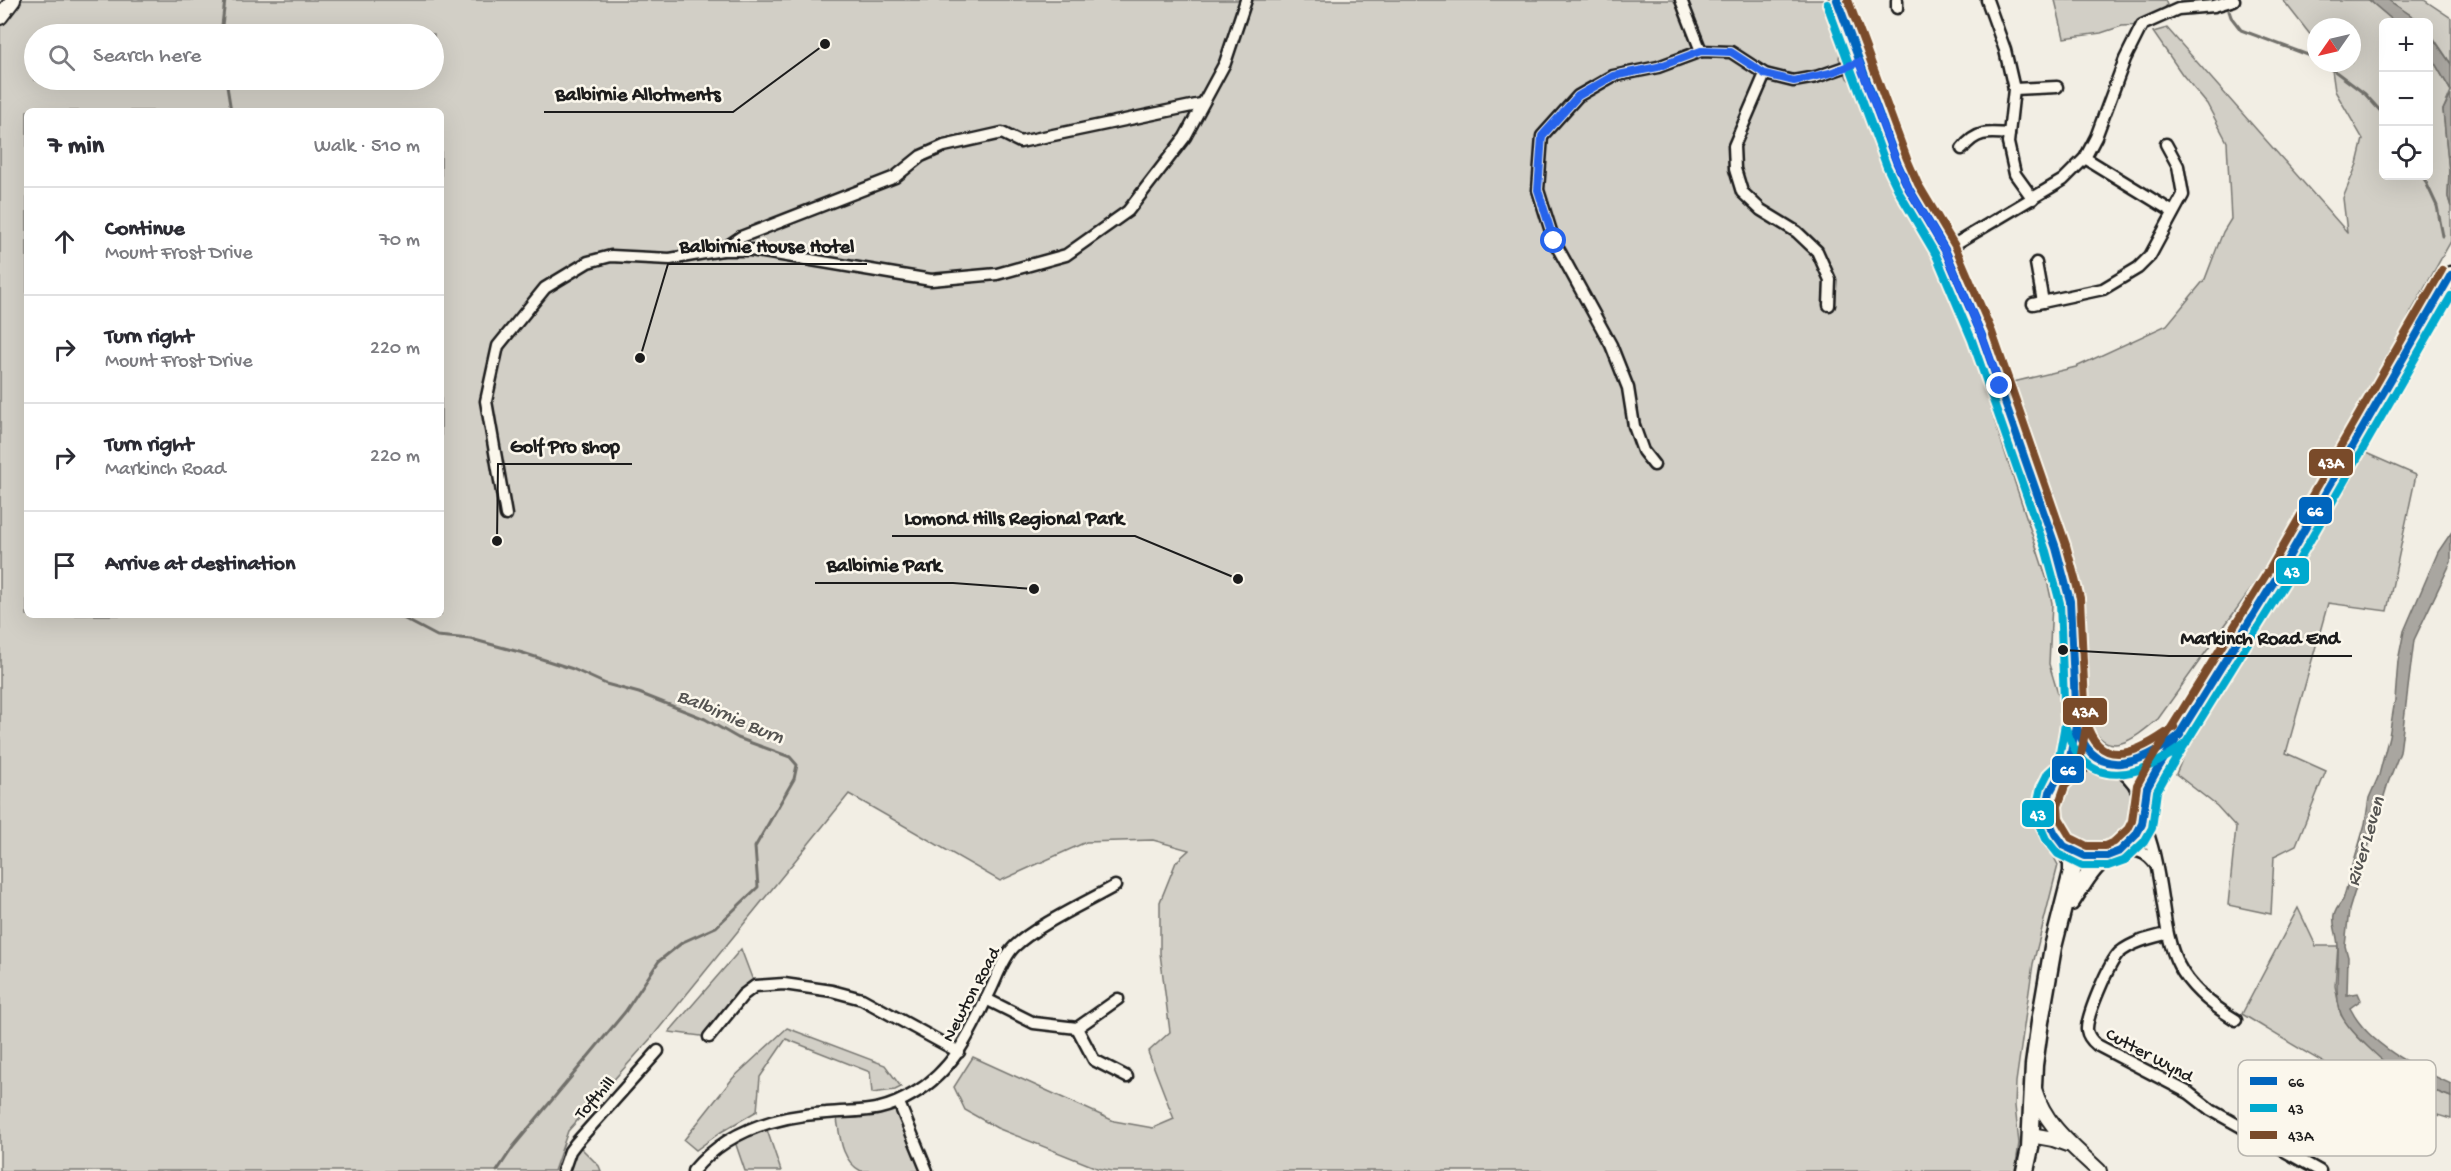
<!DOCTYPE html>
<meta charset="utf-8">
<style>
body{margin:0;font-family:"Gochi Hand",sans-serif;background:#f2f2f3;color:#2b2b33}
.controls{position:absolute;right:18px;top:18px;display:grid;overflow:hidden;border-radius:9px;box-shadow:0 6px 24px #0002}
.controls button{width:54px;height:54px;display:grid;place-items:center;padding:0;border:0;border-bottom:2px solid #e1e1e2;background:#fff;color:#2b2b33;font:30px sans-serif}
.compass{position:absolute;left:2307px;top:18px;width:54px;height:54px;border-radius:50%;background:#fff;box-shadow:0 6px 24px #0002;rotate:236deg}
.stop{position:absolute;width:18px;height:18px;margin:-14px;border:4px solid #2563eb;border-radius:50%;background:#fff}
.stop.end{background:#2563eb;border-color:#fff;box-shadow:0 2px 6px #0008}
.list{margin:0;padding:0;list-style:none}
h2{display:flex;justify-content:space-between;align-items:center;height:78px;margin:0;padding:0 24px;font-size:26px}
h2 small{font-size:20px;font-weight:400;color:#7c7c81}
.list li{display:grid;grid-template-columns:39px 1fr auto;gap:18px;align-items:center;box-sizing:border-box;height:108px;padding:0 24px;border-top:2px solid #e1e1e2}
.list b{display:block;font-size:22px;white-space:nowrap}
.list p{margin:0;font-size:20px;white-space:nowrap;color:#7c7c81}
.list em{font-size:20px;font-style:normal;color:#7c7c81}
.icon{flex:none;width:33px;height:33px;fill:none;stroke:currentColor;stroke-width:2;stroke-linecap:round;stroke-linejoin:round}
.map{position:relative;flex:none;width:2451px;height:1171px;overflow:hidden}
.search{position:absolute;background:#fff;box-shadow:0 6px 24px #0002;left:24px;top:24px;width:420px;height:66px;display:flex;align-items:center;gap:15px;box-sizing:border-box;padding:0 21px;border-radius:33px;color:#7c7c81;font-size:22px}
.panel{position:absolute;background:#fff;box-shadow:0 6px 24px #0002;left:24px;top:108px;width:420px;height:510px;border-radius:9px}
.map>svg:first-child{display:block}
.green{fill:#d2cfc6;stroke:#777671;stroke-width:1.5;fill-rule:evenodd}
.water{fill:#a9a6a0;stroke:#716f6b;stroke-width:1.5}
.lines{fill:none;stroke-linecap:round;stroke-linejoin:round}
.stream{stroke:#716f6b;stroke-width:3}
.minor-casing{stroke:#1c1c1c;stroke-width:15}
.tertiary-casing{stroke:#1c1c1c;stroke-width:18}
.secondary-casing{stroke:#1c1c1c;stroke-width:20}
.trunk-casing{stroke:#1c1c1c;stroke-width:21}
.minor{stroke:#fbf7ec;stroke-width:10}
.tertiary{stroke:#fbf7ec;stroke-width:14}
.secondary{stroke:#fbf7ec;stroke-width:15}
.trunk{stroke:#fbf7ec;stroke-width:16}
.bus-1-casing{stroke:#fbf7ec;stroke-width:12}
.bus-2-casing{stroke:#fbf7ec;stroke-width:12}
.bus-3-casing{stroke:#fbf7ec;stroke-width:12}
.bus-1{stroke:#0065bd;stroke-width:8}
.bus-2{stroke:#00a9ce;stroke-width:8}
.bus-3{stroke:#7a4b2a;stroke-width:8}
.route{stroke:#2563eb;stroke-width:8}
.labels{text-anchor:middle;stroke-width:5;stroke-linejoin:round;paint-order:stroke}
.street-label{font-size:18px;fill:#1c1c1c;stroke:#fbf7ec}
.water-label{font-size:20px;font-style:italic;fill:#545351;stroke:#fbf7ec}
.key{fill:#fbf7ec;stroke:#b8b5ae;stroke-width:1.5}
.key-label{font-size:16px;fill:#1c1c1c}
.leader{fill:none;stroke:#1c1c1c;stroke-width:2}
.callout-dot{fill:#1c1c1c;stroke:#fbf7ec;stroke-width:2}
.callout-label{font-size:20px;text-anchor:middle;font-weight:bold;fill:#1c1c1c;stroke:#fbf7ec;stroke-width:5;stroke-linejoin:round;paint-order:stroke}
.line-badge{stroke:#fbf7ec;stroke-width:2}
.badge-label{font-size:16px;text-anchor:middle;font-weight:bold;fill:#fff}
</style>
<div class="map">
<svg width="2451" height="1171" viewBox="0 0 2451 1171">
<rect width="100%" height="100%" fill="#f2eee4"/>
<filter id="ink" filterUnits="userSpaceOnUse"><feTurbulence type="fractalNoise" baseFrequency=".0167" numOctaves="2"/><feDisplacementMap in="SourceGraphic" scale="12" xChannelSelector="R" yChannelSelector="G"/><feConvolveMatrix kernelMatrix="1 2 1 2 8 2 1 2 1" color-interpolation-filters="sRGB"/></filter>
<g filter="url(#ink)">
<!-- green -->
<g class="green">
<path d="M15,0H1824L1841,48L1839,58L1847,78L1855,86L1886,166L1929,249L1967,337L2047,580L2052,603L2049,664L2061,704V726L2057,753L2038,787L2033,808L2039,830L2058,865L2033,964L2026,1012L2016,1082L2015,1106L2019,1143L2015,1171H1112L1097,1168L997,1128L965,1110L954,1087L973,1057L1114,1121L1153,1128L1174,1119L1148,1052L1170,1032L1160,953V902L1176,862L1189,850L1153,840L1086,842L1000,881L849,794L652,1037L568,1131L554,1171H0V22ZM34,34H434V80H34ZM27,111H441V615H27Z"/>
<path d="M2055,0H2165L2167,5L2158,18L2142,25L2122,26L2101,33L2064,38Z"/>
<path d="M2283,0H2369L2395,22H2384V176H2428L2429,53L2451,91L2443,110L2449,171L2448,197L2451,207V241L2411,312L2384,371L2306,512L2158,719C2134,739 2106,763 2089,720L2079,604L2074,581L2060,531L2009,383L2076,367L2167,325L2205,279L2223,232L2231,219L2227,142L2207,104L2182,74L2153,32L2167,28L2347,232L2343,198L2357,164L2363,139L2335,91L2331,63H2352V27H2316V42Z"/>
<path d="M2388,0H2424L2451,18V64L2429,31L2428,22H2421Z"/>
<path d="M2359,450L2416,475L2387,611L2328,603L2286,753L2326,771L2296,845L2274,856L2271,914L2228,905L2236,827L2217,806L2176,774L2191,738Z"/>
<circle cx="2095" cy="810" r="40"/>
<path d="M2298,908L2316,946H2338L2335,986L2341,1015L2358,1037L2408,1080L2451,1097V1119C2375,1098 2309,1054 2242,1014Z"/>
<path d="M741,949L755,986L709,1037L669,1032Z"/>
<path d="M787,1028L885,1065L901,1087L895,1090L872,1093L870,1072L786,1039L760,1077L757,1111L721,1132L696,1150L684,1140L733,1078Z"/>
<path d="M896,1104L927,1171H861C840,1160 840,1134 836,1113Z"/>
<path d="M765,1124L781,1171H745L733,1136Z"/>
<path d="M576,1143L599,1166L601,1171H563Z"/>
</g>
<!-- water -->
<g class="water">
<path d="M2369,0H2388L2421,22H2395Z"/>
<path d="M2428,31L2451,64V91L2429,53Z"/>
<path d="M2451,94V207L2448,197L2449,171L2443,110Z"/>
<path d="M2451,533V562L2414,640L2400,752L2388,783L2349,910L2345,946L2348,957L2347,995L2358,993L2361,1000L2350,1008C2368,1045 2415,1067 2451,1084V1097C2437,1091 2421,1087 2408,1080C2392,1070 2344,1029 2340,1011C2334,989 2339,969 2338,947C2337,925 2326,920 2343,900L2365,824L2369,798L2379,775L2389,736L2395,700L2398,661L2404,631L2438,552Z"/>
</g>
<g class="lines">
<!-- stream -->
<g class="stream">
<path d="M2229,11L2231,17L2241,30L2316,58"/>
<path d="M221,34L225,0"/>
<path d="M2324,63L2365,94L2384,115"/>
<path d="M226,80L231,111"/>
<path d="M2423,176L2437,206L2443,236"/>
<path d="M392,615L401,617L437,636L471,639L523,653L573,669L606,684L639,693L705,719L738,738L790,757L797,765L794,779L755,847L758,887L716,927L683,942L659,961L625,1012L513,1147L497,1171"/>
</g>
<!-- minor casing -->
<g class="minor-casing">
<g id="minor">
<path d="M1681,0L1701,51"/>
<path d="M1897,0V8"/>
<path d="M1987,0L2005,50L2014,89L2008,143L2015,174L2033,199"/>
<path d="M1765,74L1734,146L1735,169L1742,192L1761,210L1797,232L1817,251L1830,280L1829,305"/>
<path d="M2014,89L2057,87"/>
<path d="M1962,149C1976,131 1987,132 2009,134"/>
<path d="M2085,158L2173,212"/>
<path d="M722,250L741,237L895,177L921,156L944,146L1002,133L1020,142L1201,104"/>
<path d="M1945,250L2063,180L2085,158L2096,137L2125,59L2142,25L2178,9L2214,6L2234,0"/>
<path d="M2036,263L2043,302"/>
<path d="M2033,304L2103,289L2138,268L2150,256L2183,195L2178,166L2166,144"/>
<path d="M1654,465L1643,451L1634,426L1628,388L1611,345L1554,241L1538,190L1542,136L1578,96L1613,76L1658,67L1701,51L1731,52L1765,74L1793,81L1816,77L1859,62"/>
<path d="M506,515L486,401L498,346L545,288L588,262L611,256L670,259L722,250H751L931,280L997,274L1066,255L1128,211L1185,137L1225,63L1246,0"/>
<path d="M2143,819C2147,830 2151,842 2154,854C2172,932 2156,972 2236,1020"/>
<path d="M2120,851C2137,850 2145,850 2156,865"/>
<path d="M2166,934C2150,938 2132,942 2119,953C2109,963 2086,1017 2087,1030C2088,1037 2092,1041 2097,1045L2189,1093L2211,1110L2320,1171"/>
<path d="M986,999L1034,1023L1077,1028L1118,999"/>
<path d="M1077,1028L1094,1060L1127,1077"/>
<path d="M709,1037L743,995L755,986L784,984L832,991L862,999L959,1052"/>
<path d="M899,1103L927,1171"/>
<path d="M563,1171L570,1151L576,1143L658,1051"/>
<path d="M693,1171C726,1131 776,1116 826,1113C862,1110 880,1114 913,1094C955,1070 972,1029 992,987C998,974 1004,957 1014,947C1035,926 1087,902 1115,886"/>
</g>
</g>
<!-- tertiary casing -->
<g class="tertiary-casing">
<g id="tertiary">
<path d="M0,17L13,0"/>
<path d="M2034,1089C2045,1126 2073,1146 2099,1171"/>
<path d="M2031,1135L2053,1139L2067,1144"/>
</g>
</g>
<!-- secondary casing -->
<g class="secondary-casing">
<g id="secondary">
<path d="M1837,0L1897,163L1909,189L1945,250L1982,336L2056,548L2070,601L2073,642V683L2076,725L2068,769"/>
<path d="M2077,728L2085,748L2100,761"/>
</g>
</g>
<!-- trunk casing -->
<g class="trunk-casing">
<g id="trunk">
<circle cx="2096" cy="809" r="48"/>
<path d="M2117,765C2136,760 2158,753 2173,740"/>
<path d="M2144,811L2147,788L2157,770L2280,572L2451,275"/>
<path d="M2071,902C2082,885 2091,868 2107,856"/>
<path d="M2025,1171L2030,1148L2034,1065L2040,1022L2053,947L2072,872V863L2064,846"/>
</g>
</g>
<!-- minor -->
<use href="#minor" class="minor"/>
<!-- tertiary -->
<use href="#tertiary" class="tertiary"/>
<!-- secondary -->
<use href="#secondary" class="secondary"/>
<!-- trunk -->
<use href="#trunk" class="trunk"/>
<!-- bus-1 casing -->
<g class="bus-1-casing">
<g id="bus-1">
<path d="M1837,0L1897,163L1909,189L1945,250L1982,336L2056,548L2070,601L2076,725L2068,769L2057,779L2050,792L2047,806L2049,821L2055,834L2064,846L2085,856H2107L2120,851L2136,835L2142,824L2147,788L2157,770L2280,572L2451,275"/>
<path d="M2076,725C2094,785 2143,763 2180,735"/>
</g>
</g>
<!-- bus-2 casing -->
<g class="bus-2-casing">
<g id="bus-2">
<path d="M1827,4L1887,167L1900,194L1936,255L1972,340L2046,551L2060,603L2065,724L2058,764L2048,773L2041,787L2037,805L2039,823L2046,839L2058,854L2082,866H2108L2125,860L2144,842L2152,828L2157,791L2166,775L2289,577L2451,296"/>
<path d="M2066,728C2086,796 2143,777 2186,743"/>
</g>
</g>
<!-- bus-3 casing -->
<g class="bus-3-casing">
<g id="bus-3">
<path d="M1848,0L1907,159L1918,184L1955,246L1992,332L2066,545L2080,598L2086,726L2078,773L2065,786L2058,806L2059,818L2071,838L2087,846H2105L2114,842L2128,829L2132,821L2137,785L2148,765L2271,567L2442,270"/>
<path d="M2086,722C2101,774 2143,750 2174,727"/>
</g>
</g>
<!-- bus-1 -->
<use href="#bus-1" class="bus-1"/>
<!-- bus-2 -->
<use href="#bus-2" class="bus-2"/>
<!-- bus-3 -->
<use href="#bus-3" class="bus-3"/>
</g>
</g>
<g class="lines" filter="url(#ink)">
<!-- route -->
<path class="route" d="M1554,241L1538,190L1542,136L1578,96L1613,76L1658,67L1701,51L1731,52L1765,74L1794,81L1830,73L1859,62L1897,163L1909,189L1945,250L1982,336L2000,386"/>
</g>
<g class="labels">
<!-- street labels -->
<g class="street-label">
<text transform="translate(970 994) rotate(-62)" y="6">Newton Road</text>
<text transform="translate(2150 1054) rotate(28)" y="6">Cutter Wynd</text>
<text transform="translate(594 1097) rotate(-48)" y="6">Tofthill</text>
</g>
<!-- water labels -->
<g class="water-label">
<text transform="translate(731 715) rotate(23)" y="7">Balbirnie Burn</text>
<text transform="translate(2364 841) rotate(-73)" y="7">River Leven</text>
</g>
</g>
<!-- legend -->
<rect x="2238" y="1060" width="198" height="96" rx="9" class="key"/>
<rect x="2250" y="1077" width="27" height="8" fill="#0065bd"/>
<rect x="2250" y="1104" width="27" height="8" fill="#00a9ce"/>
<rect x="2250" y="1131" width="27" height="8" fill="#7a4b2a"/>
<g class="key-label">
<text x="2288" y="1087">66</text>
<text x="2288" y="1114">43</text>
<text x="2288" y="1141">43A</text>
</g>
<!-- callouts -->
<path class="leader" d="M825 44L733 112H544M640 358L668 264H867M497 541L498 464H632M1238 579L1135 536H892M1034 589L953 583H815M2063 650L2169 656H2352"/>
<g class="callout-dot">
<circle cx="825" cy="44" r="6"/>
<circle cx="640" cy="358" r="6"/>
<circle cx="497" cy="541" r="6"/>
<circle cx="1238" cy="579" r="6"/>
<circle cx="1034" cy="589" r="6"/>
<circle cx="2063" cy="650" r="6"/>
</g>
<g class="callout-label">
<text x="638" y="100">Balbirnie Allotments</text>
<text x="767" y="252">Balbirnie House Hotel</text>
<text x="565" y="452">Golf Pro shop</text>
<text x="1014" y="524">Lomond Hills Regional Park</text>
<text x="884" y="571">Balbirnie Park</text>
<text x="2260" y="644">Markinch Road End</text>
</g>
<g class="line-badge">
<rect x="2308" y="448" width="46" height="29" rx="6" fill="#7a4b2a"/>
<rect x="2298" y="496" width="35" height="29" rx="6" fill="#0065bd"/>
<rect x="2275" y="557" width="35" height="28" rx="6" fill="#00a9ce"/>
<rect x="2062" y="697" width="46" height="29" rx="6" fill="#7a4b2a"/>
<rect x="2051" y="755" width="34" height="29" rx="6" fill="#0065bd"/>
<rect x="2021" y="799" width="34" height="29" rx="6" fill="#00a9ce"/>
</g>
<g class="badge-label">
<text x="2331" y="468">43A</text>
<text x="2315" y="516">66</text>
<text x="2292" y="577">43</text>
<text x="2085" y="717">43A</text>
<text x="2068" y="775">66</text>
<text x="2038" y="820">43</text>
</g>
</svg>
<div class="controls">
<button>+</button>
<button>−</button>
<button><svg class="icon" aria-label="locate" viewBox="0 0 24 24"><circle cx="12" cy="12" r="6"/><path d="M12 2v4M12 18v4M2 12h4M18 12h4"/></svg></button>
</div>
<svg class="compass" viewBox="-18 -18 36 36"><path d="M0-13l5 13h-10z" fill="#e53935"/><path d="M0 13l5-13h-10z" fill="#7c7c81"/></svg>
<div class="stop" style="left:1554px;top:241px"></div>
<div class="stop end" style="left:2000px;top:386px"></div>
<div class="search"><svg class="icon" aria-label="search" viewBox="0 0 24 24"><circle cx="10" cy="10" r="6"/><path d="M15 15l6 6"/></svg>Search here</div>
<section class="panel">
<h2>7 min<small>Walk · 510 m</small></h2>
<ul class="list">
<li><svg class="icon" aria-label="ahead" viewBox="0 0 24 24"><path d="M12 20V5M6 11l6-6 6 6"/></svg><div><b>Continue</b><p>Mount Frost Drive</p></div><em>70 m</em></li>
<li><svg class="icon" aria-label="right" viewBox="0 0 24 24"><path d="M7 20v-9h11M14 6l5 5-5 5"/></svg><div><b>Turn right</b><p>Mount Frost Drive</p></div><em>220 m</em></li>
<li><svg class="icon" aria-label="right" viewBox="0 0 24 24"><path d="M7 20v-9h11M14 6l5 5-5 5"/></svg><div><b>Turn right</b><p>Markinch Road</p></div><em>220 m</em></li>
<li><svg class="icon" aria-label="arrive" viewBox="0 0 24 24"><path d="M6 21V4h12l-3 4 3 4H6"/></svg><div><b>Arrive at destination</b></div></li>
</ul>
</section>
</div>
